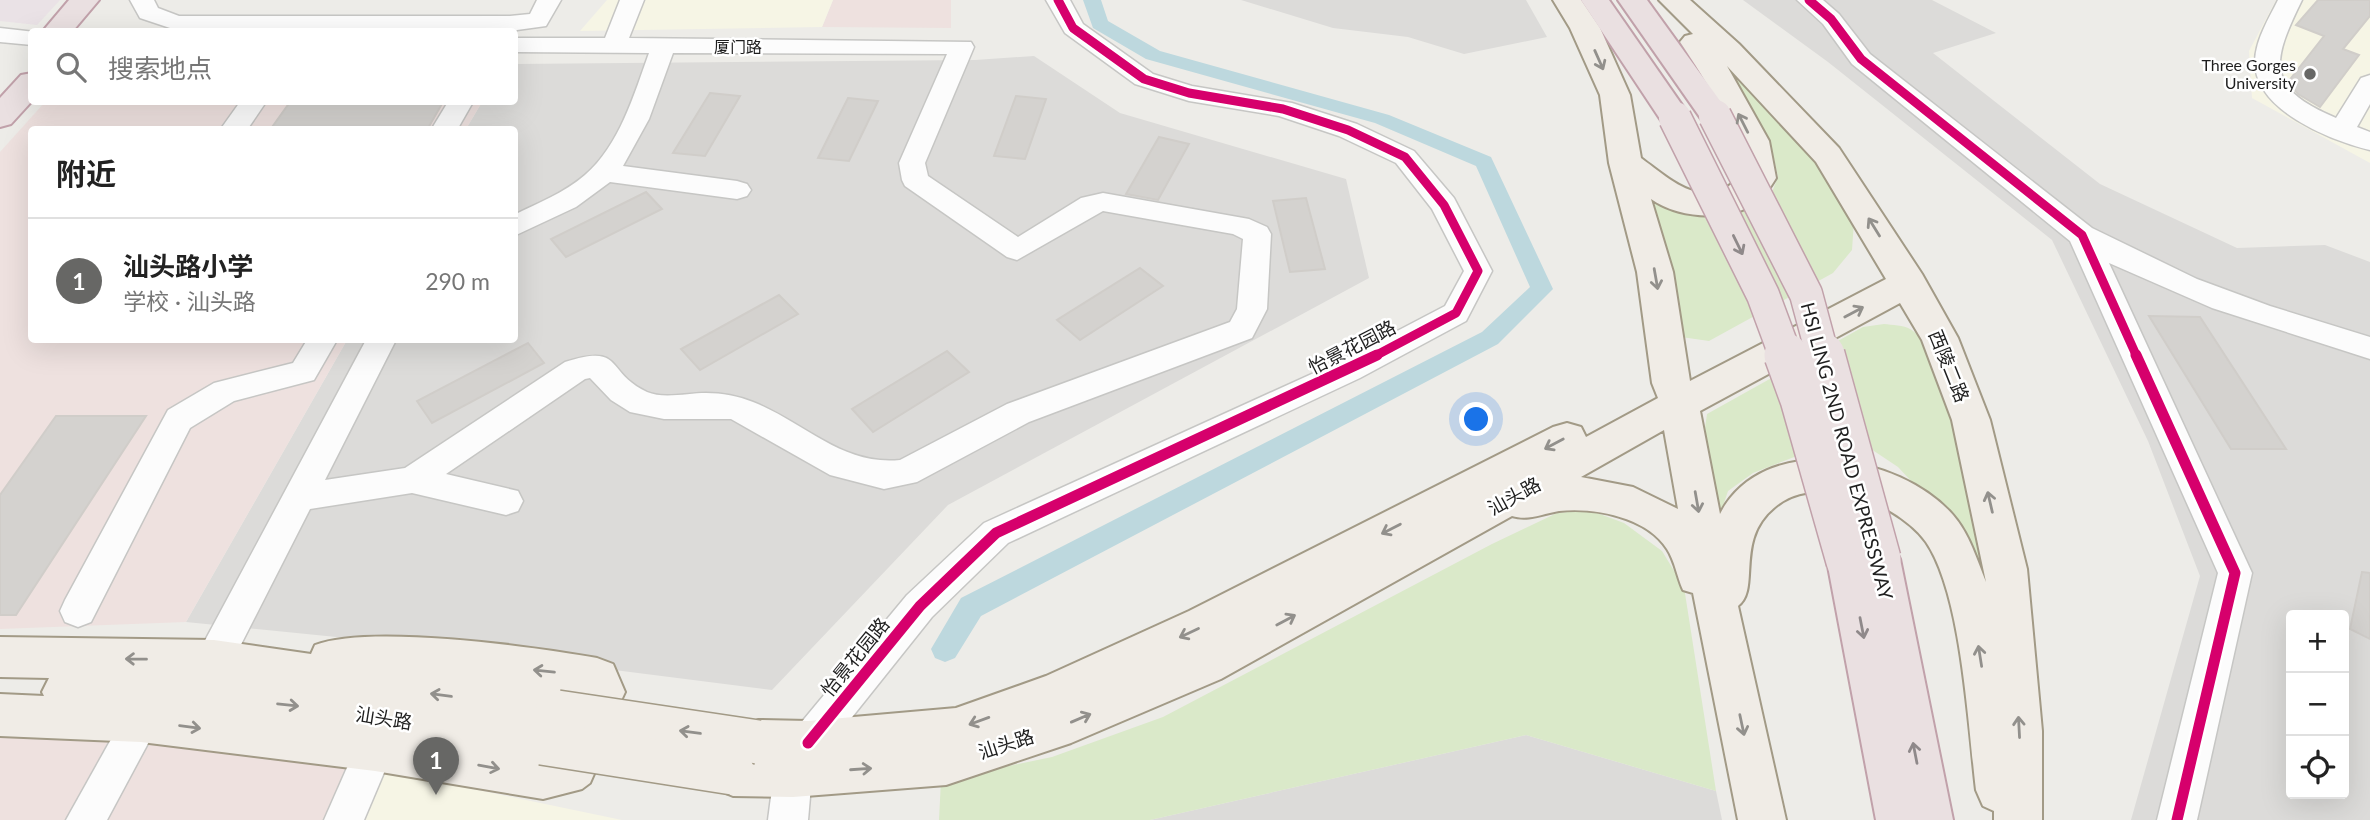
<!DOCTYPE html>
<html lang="zh">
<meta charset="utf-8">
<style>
body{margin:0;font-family:Lato,"Noto Sans SC",sans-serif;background:#f2f2f2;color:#222}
.controls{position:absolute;right:21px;bottom:21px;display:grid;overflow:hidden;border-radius:7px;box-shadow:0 7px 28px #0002}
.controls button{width:63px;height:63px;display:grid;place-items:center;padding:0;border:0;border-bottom:2px solid #e0e0e0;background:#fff;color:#222;font:35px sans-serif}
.you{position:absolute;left:1477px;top:420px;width:24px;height:24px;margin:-18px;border:5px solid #fff;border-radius:50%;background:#1a73e8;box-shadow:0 0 0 10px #1a73e833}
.badge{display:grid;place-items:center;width:46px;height:46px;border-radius:50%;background:#676765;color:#fff;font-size:23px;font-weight:700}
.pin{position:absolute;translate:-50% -58px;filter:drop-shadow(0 2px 4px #0008)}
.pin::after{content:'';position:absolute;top:37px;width:24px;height:21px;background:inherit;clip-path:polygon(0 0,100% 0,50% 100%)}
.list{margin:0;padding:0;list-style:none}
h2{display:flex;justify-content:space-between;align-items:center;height:91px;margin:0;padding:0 28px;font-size:30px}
h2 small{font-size:23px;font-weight:400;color:#767676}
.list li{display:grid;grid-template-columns:46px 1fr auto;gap:21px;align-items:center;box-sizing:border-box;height:126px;padding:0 28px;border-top:2px solid #e0e0e0}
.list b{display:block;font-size:26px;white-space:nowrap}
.list p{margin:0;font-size:23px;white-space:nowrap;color:#767676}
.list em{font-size:23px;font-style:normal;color:#767676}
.icon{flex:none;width:38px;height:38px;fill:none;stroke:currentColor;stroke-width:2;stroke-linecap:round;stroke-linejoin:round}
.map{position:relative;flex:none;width:2370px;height:820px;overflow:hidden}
.search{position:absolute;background:#fff;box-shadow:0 7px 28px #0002;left:28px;top:28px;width:490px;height:77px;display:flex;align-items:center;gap:18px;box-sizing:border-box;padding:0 24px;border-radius:7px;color:#767676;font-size:26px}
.panel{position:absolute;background:#fff;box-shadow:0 7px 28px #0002;left:28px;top:126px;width:490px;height:217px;border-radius:7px}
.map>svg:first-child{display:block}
.residential{fill:#dcdbd9;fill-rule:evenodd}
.commercial{fill:#eee1df}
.industrial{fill:#eae2e6}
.education{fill:#f6f5e5}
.grass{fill:#dae9c9}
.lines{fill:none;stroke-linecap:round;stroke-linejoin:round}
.canal{fill:#bdd8de;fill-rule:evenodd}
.building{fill:#d4d2cf;stroke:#d0cdc9;stroke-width:2}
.minor-casing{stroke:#c6c6c4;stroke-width:3}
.major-casing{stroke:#a29a86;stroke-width:4}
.highway-casing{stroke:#c1a1aa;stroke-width:4}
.minor{fill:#fcfcfc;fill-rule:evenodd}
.major{fill:#f0ece6;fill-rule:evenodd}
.highway{fill:#eae0e1;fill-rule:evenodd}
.major-bridge-casing{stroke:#a29a86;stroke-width:46;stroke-linecap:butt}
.highway-bridge-far1-casing{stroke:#c1a1aa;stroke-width:35;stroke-linecap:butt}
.highway-bridge-casing{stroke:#c1a1aa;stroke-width:46;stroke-linecap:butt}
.major-bridge{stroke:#f0ece6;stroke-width:43}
.highway-bridge-far1{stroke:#eae0e1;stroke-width:32}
.highway-bridge{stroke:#eae0e1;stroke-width:43}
.cycleway-far1-casing{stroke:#fff;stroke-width:12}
.cycleway-casing{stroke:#fff;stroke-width:16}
.cycleway-far1{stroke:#d6006c;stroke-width:9}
.cycleway{stroke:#d6006c;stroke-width:11}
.oneway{stroke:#92908c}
.oneway2{stroke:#8f898a}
.poi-dot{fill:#676765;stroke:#fff;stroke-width:2.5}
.labels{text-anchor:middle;stroke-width:5;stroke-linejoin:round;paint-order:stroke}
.far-street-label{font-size:16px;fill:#1f1f1f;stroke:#fff}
.far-poi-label{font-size:16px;fill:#1f1f1f;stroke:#fff;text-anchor:end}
.street-label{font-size:19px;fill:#1f1f1f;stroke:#fff}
</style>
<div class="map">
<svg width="2370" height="820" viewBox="0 0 2370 820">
<rect width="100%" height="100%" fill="#edece8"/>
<!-- residential -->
<g class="residential">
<path d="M1241,0H1526L1547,37L1464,54L1408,37L1333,28Z"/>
<path d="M1743,0H1932L1996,33L1933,53L2100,184L2237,248L2325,245L2370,262V820H2131L2200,576L2148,441L2052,240L1828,62ZM2291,615H2344V794H2291Z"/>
<path d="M1034,56L1120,113L1346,179L1369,278L948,505L772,690L426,646L186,622L347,340H514V130L466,129L482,102H514L515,64L975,60Z"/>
<path d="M1526,735L1716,791L1722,820H1150Z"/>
</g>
<!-- commercial -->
<g class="commercial">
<path d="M833,0H951V28L822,27Z"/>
<path d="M45,102H482L466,129L32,130V340H347L186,622L0,629V152Z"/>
<path d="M117,726L65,820H0V728Z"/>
<path d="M148,744L382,770L361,820H106Z"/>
</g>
<!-- industrial -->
<path class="industrial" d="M0,0H60L37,25L0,21Z"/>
<!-- education -->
<g class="education">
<path d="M607,0H833L822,27L580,31Z"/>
<path d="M2276,0H2370V163L2252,98L2249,51Z"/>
<path d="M382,770L622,820H361Z"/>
</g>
<!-- grass -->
<g class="grass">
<path d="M1733,63L1821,156L1854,221L1852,250L1833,273L1709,341L1681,337L1646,194L1690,214L1711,215L1772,192L1778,177L1773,154L1721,65Z"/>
<path d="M1884,324C1892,325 1904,325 1910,329C1956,355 1982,553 1993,608L1930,501L1898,467L1871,449L1802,454L1753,473L1728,491L1721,512L1713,517L1705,428L1707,414L1863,327Z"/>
<path d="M1589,510L1624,523L1662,551L1684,587L1716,791L1526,735L1150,820H939L941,780L1052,757L1163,717L1492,544L1557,513Z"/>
</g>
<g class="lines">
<!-- canal -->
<path class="canal" d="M1083,0H1101L1108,21L1160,51L1389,115L1491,157L1553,289L1498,344L981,616L955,658L945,662L935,658L931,649L961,598L1482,332L1530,287L1476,166L1375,123L1146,59L1093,28Z"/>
</g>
<!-- building -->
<g class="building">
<path d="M2318,0H2370V16L2343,49L2359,55L2320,107L2298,94L2288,82L2324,36L2296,25Z"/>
<path d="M710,93L740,96L705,156L673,153Z"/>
<path d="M1016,96L1046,99L1025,159L994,156Z"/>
<path d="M848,98L878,101L849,161L818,158Z"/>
<path d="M290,102H443L427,130H270Z"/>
<path d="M1159,137L1189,144L1158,200L1126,194Z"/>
<path d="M646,192L662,209L566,257L551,239Z"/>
<path d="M1306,198L1325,269L1290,272L1273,201Z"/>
<path d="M1140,268L1163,286L1080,340L1057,320Z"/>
<path d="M779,295L798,314L700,370L681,349Z"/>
<path d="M2149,316L2200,317L2286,449H2231Z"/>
<path d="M528,343L544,363L432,423L417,401Z"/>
<path d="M947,351L969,372L873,432L852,409Z"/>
<path d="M56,416H146L16,615H0V495Z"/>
<path d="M2362,572L2370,573V639L2350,629Z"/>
</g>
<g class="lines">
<!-- minor casing -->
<g class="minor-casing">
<g id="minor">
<path d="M130,0H154L158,8L179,16H510L530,14L537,0H561L546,26L517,30L514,33L492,30H176L140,18Z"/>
<path d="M620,0H644L629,38L971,42L974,47L925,163L928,176L1018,237L1081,198L1103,193L1249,219L1267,227L1271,234L1267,309L1252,338L1029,422L917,482L884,489L830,475L731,419H664L630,412L611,400L590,378L585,379L446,474L518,491L523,501L518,511L506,515L412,493L310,509L227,672L214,676L201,672L196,660L201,648L366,340H396L325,480L405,468L565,362C625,343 604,372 647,392C663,399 688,393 706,393C722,393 738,396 753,402C804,422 842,466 900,460L1007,404L1230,322L1237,309L1243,239L1233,234L1103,211L1017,260L1007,257L905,186L902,180L899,163L947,54L673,53L649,119L623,166L737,181L747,184L751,190L747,196L737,199L610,182L576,207L514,236V215C538,203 564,193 585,175C619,146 634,95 649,53L514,52V38H605Z"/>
<path d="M1046,0H1070L1083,24L1153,74L1192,86L1292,103L1357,124L1414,151L1454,198L1492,271L1466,321L1360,378L1008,543L932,617L821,756L808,761L795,756L789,743L795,730L907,595L984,523L1338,362L1445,306L1464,271L1432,209L1396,163L1339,136L1279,116L1189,101L1135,84L1065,33Z"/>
<path d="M1797,0H1823L1839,14L1870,54L2092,228L2197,279L2270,306L2370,337V359L2212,308L2109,263L2252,573L2197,820H2157L2218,573L2070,241L1852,64L1823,24Z"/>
<path d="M2278,0H2302C2271,63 2265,88 2336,118L2361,78L2370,75V104L2357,127L2370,132V150C2330,140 2253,110 2255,60C2256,39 2269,18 2278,0Z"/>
<path d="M0,28L35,32H32V45L0,42Z"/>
<path d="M240,102H266L247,130H220Z"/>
<path d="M448,102H473L457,130H431Z"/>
<path d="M307,340H337L314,380L234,401L190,428L91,622L78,627L65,622L60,611L65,600L168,410L214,383L293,363Z"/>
<path d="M141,703L154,709L160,721L107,820H66L128,709Z"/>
<path d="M375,731L389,736L394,749L364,820H324L361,736Z"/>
<path d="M793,756L807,761L812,774L808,820H768L774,774L779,761Z"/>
</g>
</g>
<!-- major casing -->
<g class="major-casing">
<g id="major">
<path d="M1553,0H1581L1600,28L1630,95L1641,158C1676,184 1704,212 1743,175C1734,124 1709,85 1680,42L1685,36L1693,34L1659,0H1690L1739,44L1839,148L1922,274L1958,338L1990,420L2027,569L2042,731V820H1994V811L1983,806L1976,790C1968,725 1962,595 1926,542C1910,519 1872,498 1845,493C1820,490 1795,490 1775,507C1734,540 1761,589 1738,606L1786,820H1738L1693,593L1683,590C1677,577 1675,561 1667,549C1647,517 1594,507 1559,511C1542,514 1528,521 1512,516L1221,679L1071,743L946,785L793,797L733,796L716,789L709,773L716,757L738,751L735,742L742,727L758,720L808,721L956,708L1046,676L1189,611L1553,427L1567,423L1581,427L1586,437L1658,398L1652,383L1637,272L1609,163L1600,95L1570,28ZM1727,66L1816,162L1886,279L1690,381L1673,272L1651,199C1676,217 1722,222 1751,206C1760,201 1771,187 1776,178L1769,141ZM1900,303L1922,340L1952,420L1986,582C1977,560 1969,533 1953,515C1900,454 1763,430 1720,514L1700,411ZM1664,430L1678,509L1633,487L1581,477Z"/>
<path d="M0,637L214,640L311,654L315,645C370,624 535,647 597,658L613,664L625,692L618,707L602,713L586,707L581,696L564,694L573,697L580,712L573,727L560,732L565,743L563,749L573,745L590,751L597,767L590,783L582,789L543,799L375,771L141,742L0,736V694L44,696L42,692L49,678L0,677Z"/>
</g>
</g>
<!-- highway casing -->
<g class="highway-casing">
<g id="highway">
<path d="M69,0H99L72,32H42Z"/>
<path d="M1581,0H1609L1691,118L1686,125L1675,128L1664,125Z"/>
<path d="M1618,0H1647L1731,116L1726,123L1715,126L1704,123Z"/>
<path d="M32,73V101L11,124L0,127V98L21,75Z"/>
<path d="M1879,541L1894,546L1900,559L1953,820H1876L1827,561L1833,548L1848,543L1863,549Z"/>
</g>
</g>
<!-- minor -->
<use href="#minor" class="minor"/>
<!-- major -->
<use href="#major" class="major"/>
<!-- highway -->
<use href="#highway" class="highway"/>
<!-- major-bridge casing -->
<g class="major-bridge-casing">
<g id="major-bridge">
<path d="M557,712L758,742"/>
<path d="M542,743L733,773"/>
</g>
</g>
<!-- highway-bridge-far1 casing -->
<g class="highway-bridge-far1-casing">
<g id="highway-bridge-far1">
<path d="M1715,116L1806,294L1823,357"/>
<path d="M1675,118L1763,295L1786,357"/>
</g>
</g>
<!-- highway-bridge casing -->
<g class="highway-bridge-casing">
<g id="highway-bridge">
<path d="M1786,355L1802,399L1848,561"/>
<path d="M1823,355L1879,559"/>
</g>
</g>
<!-- major-bridge -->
<use href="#major-bridge" class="major-bridge"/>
<!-- highway-bridge-far1 -->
<use href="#highway-bridge-far1" class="highway-bridge-far1"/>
<!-- highway-bridge -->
<use href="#highway-bridge" class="highway-bridge"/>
<!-- cycleway-far1 casing -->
<g class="cycleway-far1-casing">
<g id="cycleway-far1">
<path d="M1058,0L1073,28L1144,79L1189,93L1283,109L1348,130L1405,157L1444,205L1478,271L1456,313L1373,357"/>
<path d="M1809,0L1831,19L1861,59L2082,235L2137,357"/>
</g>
</g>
<!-- cycleway casing -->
<g class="cycleway-casing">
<g id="cycleway">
<path d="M2136,355L2235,573L2177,820"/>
<path d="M808,743L920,606L996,533L1377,355"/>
</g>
</g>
<!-- cycleway-far1 -->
<use href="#cycleway-far1" class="cycleway-far1"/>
<!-- cycleway -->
<use href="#cycleway" class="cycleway"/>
</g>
<!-- one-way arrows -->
<defs><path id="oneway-shaft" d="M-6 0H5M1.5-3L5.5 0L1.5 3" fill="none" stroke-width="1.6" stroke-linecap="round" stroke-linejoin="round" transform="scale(1.75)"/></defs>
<g class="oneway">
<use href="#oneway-shaft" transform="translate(1599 60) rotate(66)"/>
<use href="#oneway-shaft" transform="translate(1743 123) rotate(-117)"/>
<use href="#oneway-shaft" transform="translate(1874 227) rotate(-122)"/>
<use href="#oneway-shaft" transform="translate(1656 279) rotate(80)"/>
<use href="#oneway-shaft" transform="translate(1854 312) rotate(-28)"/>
<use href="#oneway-shaft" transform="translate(1554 444) rotate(152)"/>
<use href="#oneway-shaft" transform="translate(1697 502) rotate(80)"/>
<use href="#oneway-shaft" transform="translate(1990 502) rotate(-103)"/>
<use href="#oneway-shaft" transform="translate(1391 529) rotate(153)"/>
<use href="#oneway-shaft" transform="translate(1286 620) rotate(-28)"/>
<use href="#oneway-shaft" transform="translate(1189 633) rotate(155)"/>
<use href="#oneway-shaft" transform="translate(1980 656) rotate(-99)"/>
<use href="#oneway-shaft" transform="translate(136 659) rotate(-179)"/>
<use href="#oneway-shaft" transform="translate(544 671) rotate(-174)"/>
<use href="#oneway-shaft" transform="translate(441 695) rotate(-172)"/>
<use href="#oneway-shaft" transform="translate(288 705) rotate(6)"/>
<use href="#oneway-shaft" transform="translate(1081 718) rotate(-23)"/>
<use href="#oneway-shaft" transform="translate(979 721) rotate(160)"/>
<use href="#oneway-shaft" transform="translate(1742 725) rotate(78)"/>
<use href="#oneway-shaft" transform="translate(190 727) rotate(7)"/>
<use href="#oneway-shaft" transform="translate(2019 727) rotate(-93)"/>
<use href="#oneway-shaft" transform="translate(690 732) rotate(-172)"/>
<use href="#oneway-shaft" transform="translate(489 767) rotate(10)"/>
<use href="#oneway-shaft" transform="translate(861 769) rotate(-4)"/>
</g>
<g class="oneway2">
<use href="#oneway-shaft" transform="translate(1738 245) rotate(64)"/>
<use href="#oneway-shaft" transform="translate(1862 628) rotate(79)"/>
<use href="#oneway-shaft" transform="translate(1915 753) rotate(-101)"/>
</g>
<!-- markers -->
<circle class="poi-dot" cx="2310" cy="74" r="7"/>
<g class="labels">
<!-- far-street labels -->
<g class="far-street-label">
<text x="738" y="53">厦门路</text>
</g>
<!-- far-poi labels -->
<g class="far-poi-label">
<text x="2296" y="71">Three Gorges<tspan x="2296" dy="18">University</tspan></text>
</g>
<!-- street labels -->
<g class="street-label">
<text transform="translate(1352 347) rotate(-27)" y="7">怡景花园路</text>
<text transform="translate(1949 366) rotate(68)" y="7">西陵二路</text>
<text transform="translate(1847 451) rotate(75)" y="7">HSI LING 2ND ROAD EXPRESSWAY</text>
<text transform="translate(1514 496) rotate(-29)" y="7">汕头路</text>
<text transform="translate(855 657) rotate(-51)" y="7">怡景花园路</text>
<text transform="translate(384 718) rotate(9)" y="7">汕头路</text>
<text transform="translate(1006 744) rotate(-18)" y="7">汕头路</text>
</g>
</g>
</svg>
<div class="controls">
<button>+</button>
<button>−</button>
<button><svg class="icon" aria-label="locate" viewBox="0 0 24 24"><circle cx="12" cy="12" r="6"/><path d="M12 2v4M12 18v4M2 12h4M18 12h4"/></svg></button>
</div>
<div class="you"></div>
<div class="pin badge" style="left:436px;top:795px">1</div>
<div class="search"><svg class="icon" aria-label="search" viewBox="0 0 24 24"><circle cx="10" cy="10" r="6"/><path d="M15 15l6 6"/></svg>搜索地点</div>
<section class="panel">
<h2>附近<small></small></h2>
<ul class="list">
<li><span class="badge">1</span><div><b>汕头路小学</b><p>学校 · 汕头路</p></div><em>290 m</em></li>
</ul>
</section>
</div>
